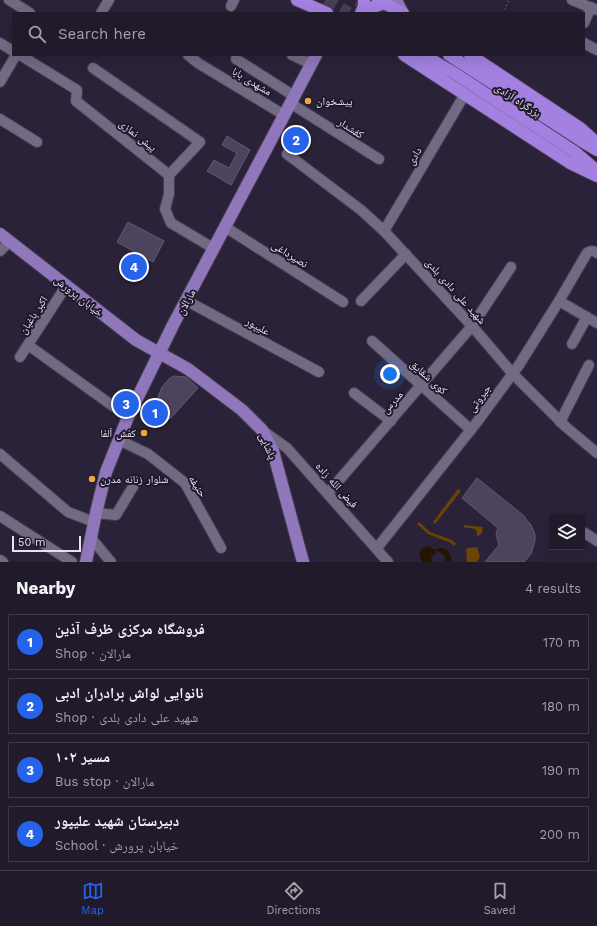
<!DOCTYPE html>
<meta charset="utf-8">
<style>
body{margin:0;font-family:"Work Sans","Noto Naskh Arabic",sans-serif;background:#282332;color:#f1f3f6}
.controls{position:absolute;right:12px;bottom:12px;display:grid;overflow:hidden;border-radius:0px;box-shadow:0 4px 16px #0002}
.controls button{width:36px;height:36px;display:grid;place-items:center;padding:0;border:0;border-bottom:1px solid #3d3847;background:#201a2a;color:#f1f3f6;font:20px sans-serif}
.scale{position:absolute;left:12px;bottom:10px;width:69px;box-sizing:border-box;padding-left:4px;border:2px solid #e7e2f1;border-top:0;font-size:11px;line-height:14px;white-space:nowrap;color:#e7e2f1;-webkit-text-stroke:3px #20192d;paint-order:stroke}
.you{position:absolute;left:390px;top:374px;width:14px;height:14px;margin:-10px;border:3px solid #fff;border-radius:50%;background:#1a73e8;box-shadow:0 0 0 6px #1a73e833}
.badge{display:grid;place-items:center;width:26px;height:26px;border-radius:50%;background:#2563eb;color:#fff;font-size:13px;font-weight:700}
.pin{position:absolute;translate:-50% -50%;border:2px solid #fff;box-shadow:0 1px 4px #0006}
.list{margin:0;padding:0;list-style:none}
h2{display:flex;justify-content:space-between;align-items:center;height:52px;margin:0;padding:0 16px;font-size:17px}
h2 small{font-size:13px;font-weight:400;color:#a2a1a8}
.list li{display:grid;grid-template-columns:26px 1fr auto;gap:12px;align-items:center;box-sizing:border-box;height:56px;margin:0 8px 8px;padding:0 8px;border:1px solid #3d3847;border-radius:0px}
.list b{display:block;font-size:15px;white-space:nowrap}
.list p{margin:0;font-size:13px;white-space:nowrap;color:#a2a1a8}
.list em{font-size:13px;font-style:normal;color:#a2a1a8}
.icon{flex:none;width:22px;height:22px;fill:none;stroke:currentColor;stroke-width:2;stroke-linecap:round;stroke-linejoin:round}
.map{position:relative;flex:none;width:597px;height:562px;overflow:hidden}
.search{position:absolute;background:#201a2a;box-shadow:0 4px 16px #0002;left:12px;right:12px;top:12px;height:44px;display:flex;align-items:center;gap:10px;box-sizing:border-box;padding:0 14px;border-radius:0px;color:#a2a1a8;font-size:15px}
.sheet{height:308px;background:#201a2a}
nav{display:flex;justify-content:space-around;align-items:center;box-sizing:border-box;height:56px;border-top:1px solid #3d3847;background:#201a2a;font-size:11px;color:#a2a1a8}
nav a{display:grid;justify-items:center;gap:2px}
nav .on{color:#2563eb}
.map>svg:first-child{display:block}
.green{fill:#6a4400}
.water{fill:#251400}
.building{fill:#4c445c;stroke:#625a73}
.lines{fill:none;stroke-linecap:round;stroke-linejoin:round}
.highway-tunnel{stroke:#463f54;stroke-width:12;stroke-dasharray:12 6;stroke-linecap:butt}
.minor-casing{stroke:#463f51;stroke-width:12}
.major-casing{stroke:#463f51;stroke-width:14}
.highway-casing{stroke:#463f51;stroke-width:14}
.path{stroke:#6c6579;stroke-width:1.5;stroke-dasharray:1 3;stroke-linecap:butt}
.minor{stroke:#726a83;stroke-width:10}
.major{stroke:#9077bb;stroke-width:12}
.highway{stroke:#a480e0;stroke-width:12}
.poi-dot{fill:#eda83b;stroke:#20192d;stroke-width:1.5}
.labels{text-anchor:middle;stroke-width:4;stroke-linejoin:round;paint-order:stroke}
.street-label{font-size:11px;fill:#e7e2f1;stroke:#20192d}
.poi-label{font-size:11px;fill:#e7e2f1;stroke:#20192d;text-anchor:start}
</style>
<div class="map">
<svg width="597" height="562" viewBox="0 0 597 562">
<rect width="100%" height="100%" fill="#2a2238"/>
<!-- green -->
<g class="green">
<path d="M458,489L461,491L435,524L433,522Z"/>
<path d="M419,522L430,532L452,540L456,544L454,546L451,543L428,534L417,524Z"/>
<path d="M464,525L483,527L482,533L477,537V533L475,529L463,527Z"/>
<path d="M477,547L480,557L477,562H467L466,549L468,548Z"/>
</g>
<!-- water -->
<path class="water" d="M429,546L435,550C444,544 453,552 451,562H445C446,555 442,551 435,551L436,553L431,557L432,562H423C416,555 420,547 429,546Z"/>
<!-- building -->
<g class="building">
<path d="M227,136L250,150L231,185L207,171L214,160L229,168L237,153L222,145Z"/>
<path d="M128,222L164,241L153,262L117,242Z"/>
<path d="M174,376L186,377L198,388L170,419L154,407L162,387L170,378Z"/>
<path d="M477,478L523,515L531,525L535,534V541L531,554L524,562H485L499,545L496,534L498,528L462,498Z"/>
</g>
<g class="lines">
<!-- highway-tunnel -->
<g class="highway-tunnel">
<path d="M325,0L349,13"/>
<path d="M357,0L382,13"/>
</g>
<!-- minor casing -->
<g class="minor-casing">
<g id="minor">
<path d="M9,0L30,13"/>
<path d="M572,0L597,10"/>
<path d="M231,6L234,0"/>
<path d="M101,13L109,0"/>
<path d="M584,23L591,7"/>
<path d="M0,43L13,51"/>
<path d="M584,43L597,50"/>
<path d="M20,55L77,90L76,101L169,175V194L165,209L171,223L213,248"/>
<path d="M188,55L198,63L284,115"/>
<path d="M292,55L311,64"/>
<path d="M236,59L294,96"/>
<path d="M93,68L200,142L169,175"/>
<path d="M0,82L16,55"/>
<path d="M290,103L379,159"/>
<path d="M0,119L37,142"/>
<path d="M287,154L361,210L384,231L472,326L513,374L566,427L597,453"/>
<path d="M225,227L343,302"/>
<path d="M384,231L465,94"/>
<path d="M0,251L10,241"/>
<path d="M187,301L319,372"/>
<path d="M361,301L406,254"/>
<path d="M559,301L597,323"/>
<path d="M372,341L471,430"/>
<path d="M572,344L587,317"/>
<path d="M28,345L128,417"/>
<path d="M20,357L66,286"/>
<path d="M354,393L391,421"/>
<path d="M560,422L589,365"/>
<path d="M262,430L287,448L388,562"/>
<path d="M119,440L148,454L185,483L221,548"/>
<path d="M0,454L68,512L94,522"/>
<path d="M328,493L472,326L511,267"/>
<path d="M96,513L116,515L134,485"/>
<path d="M0,516L72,562"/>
<path d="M585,533L597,541"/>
<path d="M91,538L111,562"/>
<path d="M377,548L477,422L519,365L559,301L587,253C591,250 593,250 597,253"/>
<path d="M0,560L3,562"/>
</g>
</g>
<!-- major casing -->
<g class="major-casing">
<g id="major">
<path d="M396,0L402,12"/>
<path d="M0,234L136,340L188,369L242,410L262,430L273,451L303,562"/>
<path d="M86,562L96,513L106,472L128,417L173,325L316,55"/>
</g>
</g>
<!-- highway casing -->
<g class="highway-casing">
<g id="highway">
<path d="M297,0L327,13"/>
<path d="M378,0L403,13"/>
<path d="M361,13L364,6V0"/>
<path d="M368,13L373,7L384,3"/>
<path d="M404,55L570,163L597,176"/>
<path d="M423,55L454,73L575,152L597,171"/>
<path d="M449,55L582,141L597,150"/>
<path d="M470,55L580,128L597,143"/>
</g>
</g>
<!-- path -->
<path class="path" d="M503,13L509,0"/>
<!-- minor -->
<use href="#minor" class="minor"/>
<!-- major -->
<use href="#major" class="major"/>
<!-- highway -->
<use href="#highway" class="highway"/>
</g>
<!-- markers -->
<g class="poi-dot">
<circle cx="308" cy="101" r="4"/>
<circle cx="144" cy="433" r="4"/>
<circle cx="92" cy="479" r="4"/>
</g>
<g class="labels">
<!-- street labels -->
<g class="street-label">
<text transform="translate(252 81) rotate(31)" y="4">مشهدی بابا</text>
<text transform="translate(518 100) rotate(33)" y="4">بزرگراه آزادی</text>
<text transform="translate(351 128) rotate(32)" y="4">کفشدار</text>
<text transform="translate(138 135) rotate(38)" y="4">پیش نمازی</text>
<text transform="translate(414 156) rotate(-59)" y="4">دادی</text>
<text transform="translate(290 254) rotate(32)" y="4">نصیرداغی</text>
<text transform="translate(456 291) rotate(48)" y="4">شهید علی دادی بلدی</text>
<text transform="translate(79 296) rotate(38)" y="4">خیابان پرورش</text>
<text transform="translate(186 302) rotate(-62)" y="4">مارالان</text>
<text transform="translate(33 315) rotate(-57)" y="4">اکبر باغبان</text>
<text transform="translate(258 326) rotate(28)" y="4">علیپور</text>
<text transform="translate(429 377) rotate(42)" y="4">کوی شقایق</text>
<text transform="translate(479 398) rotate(-54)" y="4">جبروتی</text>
<text transform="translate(392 402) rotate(-49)" y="4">مدرس</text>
<text transform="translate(268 446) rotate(66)" y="4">پاشایی</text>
<text transform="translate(337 485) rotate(48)" y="4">فیض الله زاده</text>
<text transform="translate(198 486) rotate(56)" y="4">حنیفه</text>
</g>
<!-- poi labels -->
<g class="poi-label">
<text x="316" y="105">پیشخوان</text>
<text x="136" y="437" text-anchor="end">کفش آلفا</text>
<text x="100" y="483">شلوار زنانه مدرن</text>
</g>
</g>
</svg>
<div class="controls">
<button><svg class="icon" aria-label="layers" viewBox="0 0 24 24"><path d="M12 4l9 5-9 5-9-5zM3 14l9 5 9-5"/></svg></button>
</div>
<div class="scale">50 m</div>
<div class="you"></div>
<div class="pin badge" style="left:155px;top:413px">1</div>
<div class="pin badge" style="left:296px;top:140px">2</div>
<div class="pin badge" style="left:126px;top:404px">3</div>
<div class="pin badge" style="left:134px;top:267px">4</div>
<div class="search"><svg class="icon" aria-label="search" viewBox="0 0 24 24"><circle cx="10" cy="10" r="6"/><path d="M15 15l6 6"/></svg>Search here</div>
</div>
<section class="sheet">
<h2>Nearby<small>4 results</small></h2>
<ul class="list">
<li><span class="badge">1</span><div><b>فروشگاه مرکزی ظرف آذین</b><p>Shop · مارالان</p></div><em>170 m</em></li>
<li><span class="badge">2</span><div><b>نانوایی لواش برادران ادبی</b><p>Shop · شهید علی دادی بلدی</p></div><em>180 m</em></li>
<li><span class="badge">3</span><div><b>مسیر ۱۰۲</b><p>Bus stop · مارالان</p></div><em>190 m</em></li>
<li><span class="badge">4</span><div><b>دبیرستان شهید علیپور</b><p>School · خیابان پرورش</p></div><em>200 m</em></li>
</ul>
</section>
<nav>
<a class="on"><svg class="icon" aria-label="map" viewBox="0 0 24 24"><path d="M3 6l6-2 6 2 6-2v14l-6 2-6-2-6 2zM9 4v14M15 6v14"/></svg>Map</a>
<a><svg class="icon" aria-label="directions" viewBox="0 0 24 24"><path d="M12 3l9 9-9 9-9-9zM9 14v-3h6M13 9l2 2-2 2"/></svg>Directions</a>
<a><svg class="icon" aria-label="saved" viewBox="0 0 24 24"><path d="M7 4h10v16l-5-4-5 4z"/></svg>Saved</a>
</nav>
